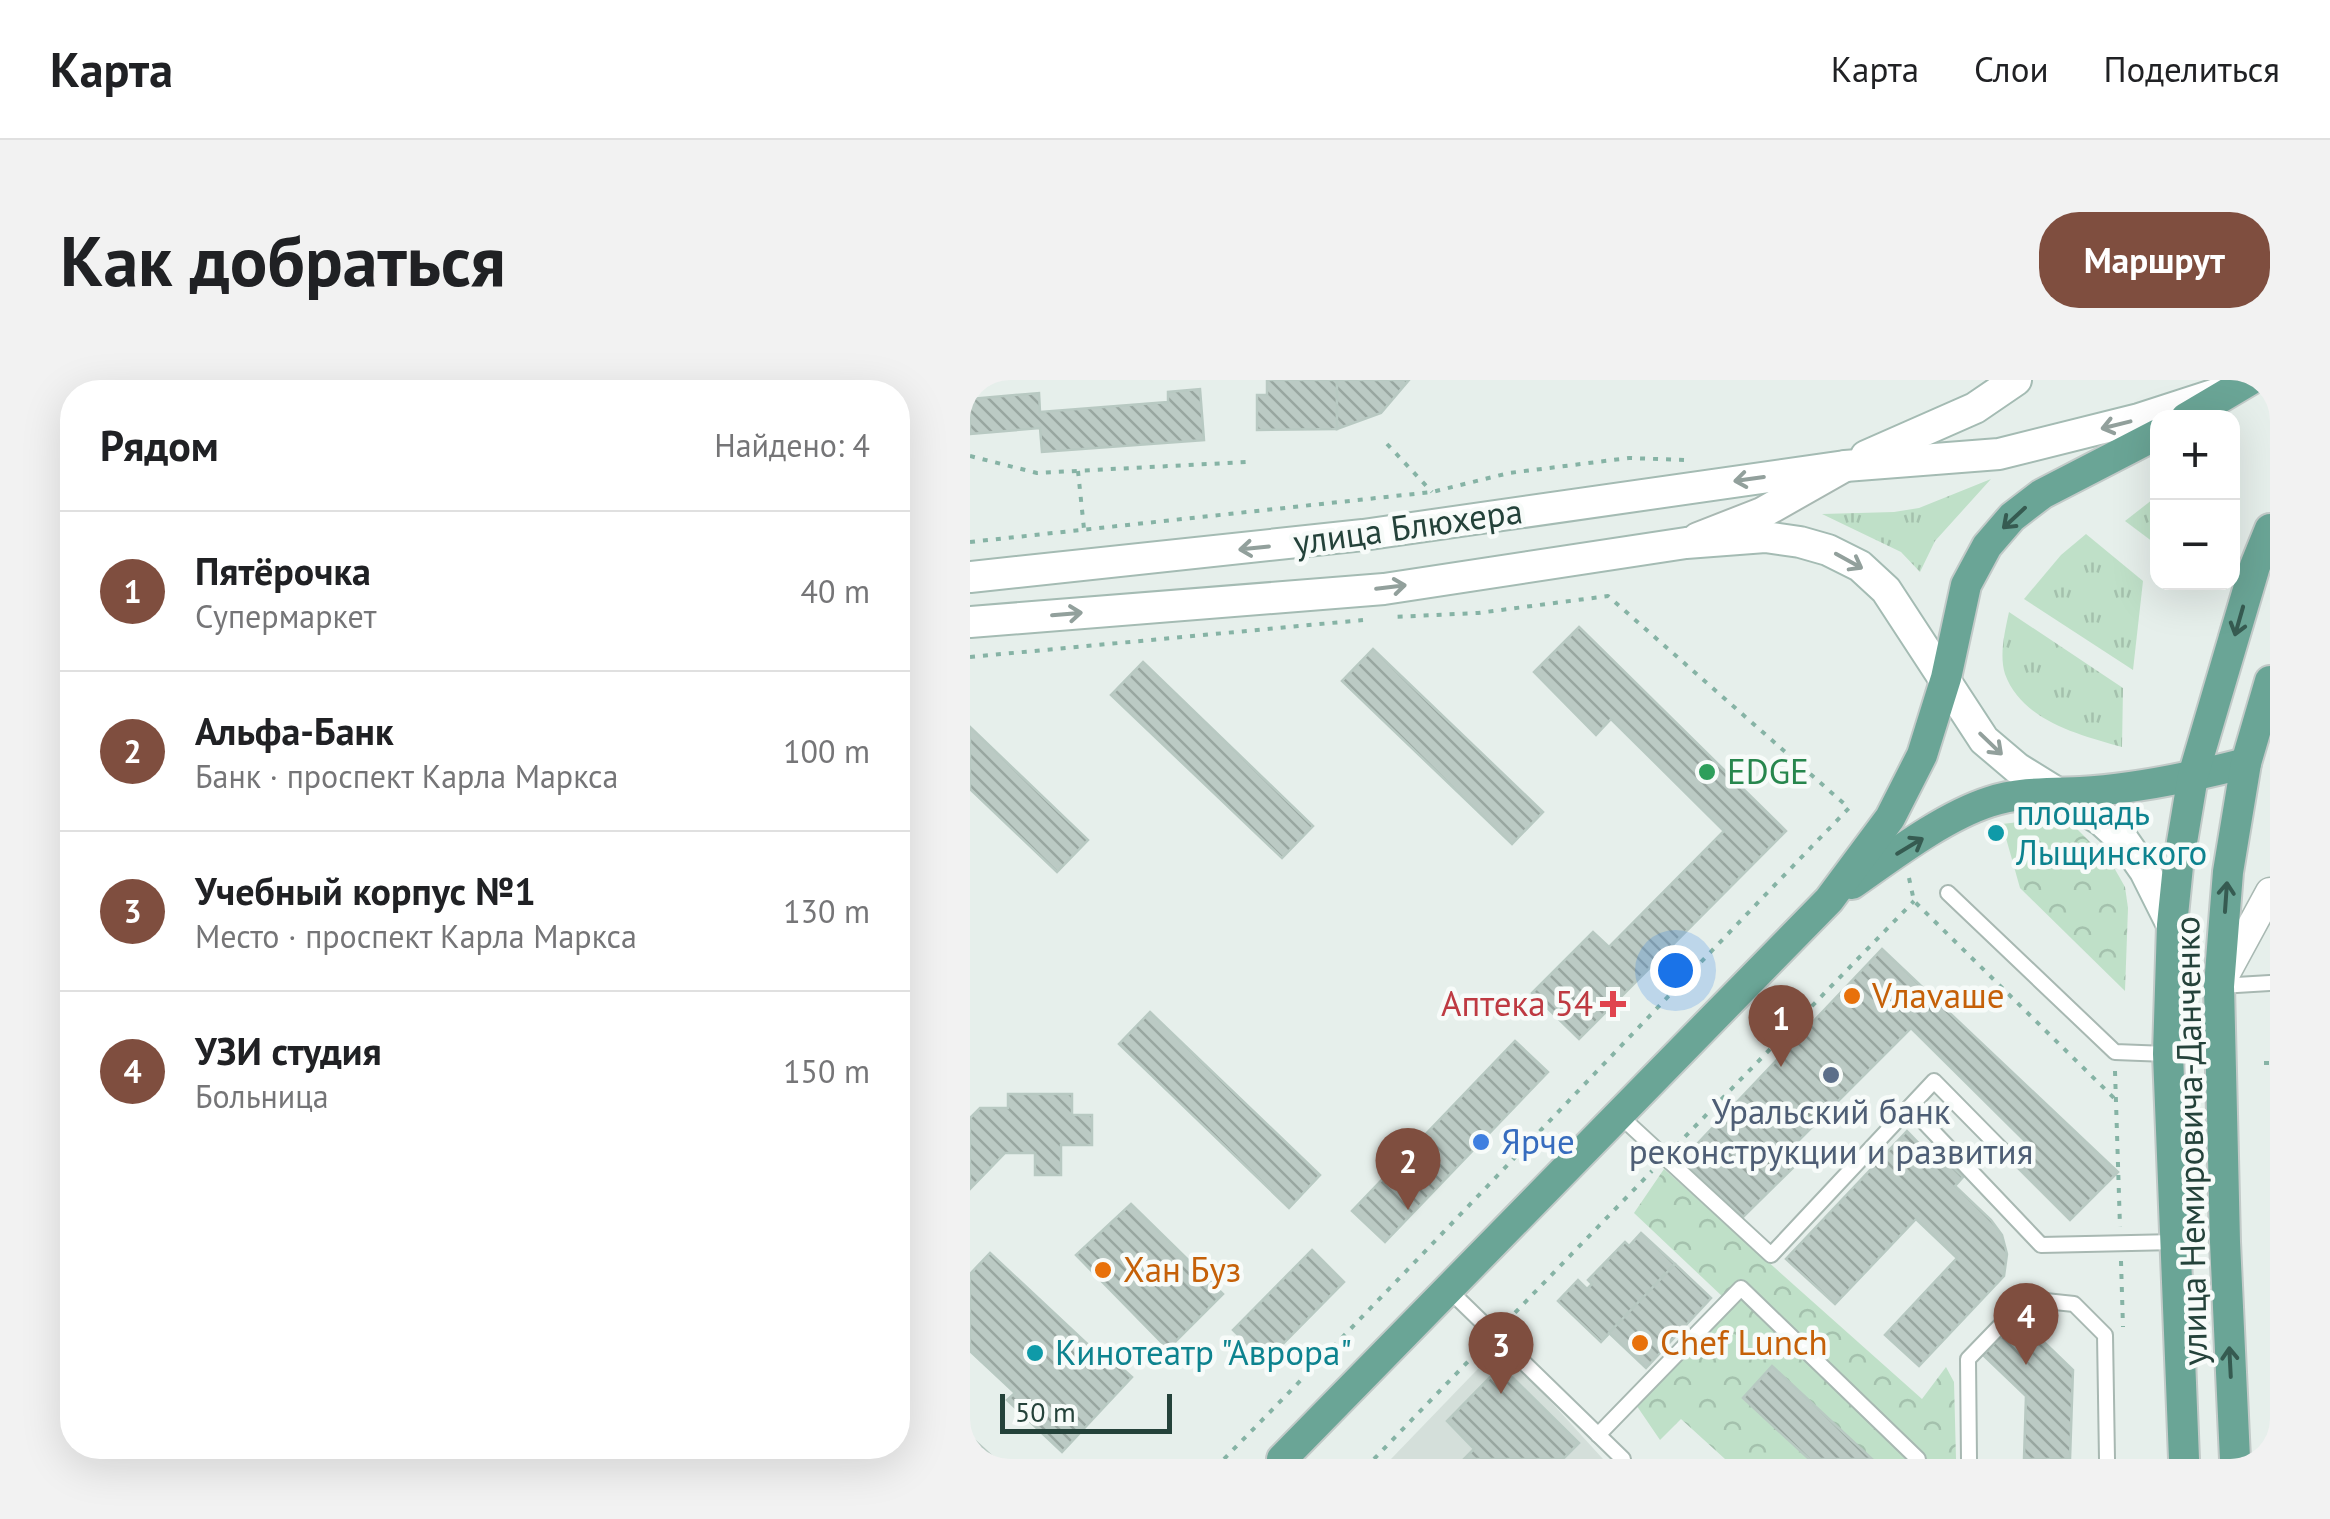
<!DOCTYPE html>
<html lang="ru">
<meta charset="utf-8">
<style>
body{margin:0;font-family:"PT Sans",sans-serif;background:#f2f2f2;color:#202124}
.controls{position:absolute;right:30px;top:30px;display:grid;overflow:hidden;border-radius:20px;box-shadow:0 10px 40px #0002}
.controls button{width:90px;height:90px;display:grid;place-items:center;padding:0;border:0;border-bottom:2px solid #e0e0e0;background:#fff;color:#202124;font:50px sans-serif}
.scale{position:absolute;left:30px;bottom:25px;width:172px;box-sizing:border-box;padding-left:10px;border:5px solid #24423a;border-top:0;font-size:28px;line-height:35px;white-space:nowrap;color:#24423a;-webkit-text-stroke:8px #f7fbf9;paint-order:stroke}
.you{position:absolute;left:705px;top:590px;width:35px;height:35px;margin:-25px;border:8px solid #fff;border-radius:50%;background:#1a73e8;box-shadow:0 0 0 15px #1a73e833}
.badge{display:grid;place-items:center;width:65px;height:65px;border-radius:50%;background:#7f4e3f;color:#fff;font-size:32px;font-weight:700}
.pin{position:absolute;translate:-50% -82px;filter:drop-shadow(0 2px 5px #0008)}
.pin::after{content:'';position:absolute;top:52px;width:35px;height:30px;background:inherit;clip-path:polygon(0 0,100% 0,50% 100%)}
.list{margin:0;padding:0;list-style:none}
h2{display:flex;justify-content:space-between;align-items:center;height:130px;margin:0;padding:0 40px;font-size:42px}
h2 small{font-size:32px;font-weight:400;color:#757577}
.list li{display:grid;grid-template-columns:65px 1fr auto;gap:30px;align-items:center;box-sizing:border-box;height:160px;padding:0 40px;border-top:2px solid #e0e0e0}
.list b{display:block;font-size:38px;white-space:nowrap}
.list p{margin:0;font-size:32px;white-space:nowrap;color:#757577}
.list em{font-size:32px;font-style:normal;color:#757577}
.map{position:relative;flex:none;width:1300px;height:1079px;overflow:hidden;border-radius:40px}
header{display:flex;align-items:center;gap:60px;box-sizing:border-box;height:140px;padding:0 50px;background:#fff;border-bottom:2px solid #e0e0e0}
header strong{font-size:48px}
nav{display:flex;gap:55px;margin-inline-start:auto;font-size:35px}
.intro{display:flex;align-items:center;justify-content:space-between;box-sizing:border-box;height:240px;padding:0 60px}
h1{margin:0;font-size:70px}
.button{padding:25px 45px;border-radius:40px;background:#7f4e3f;color:#fff;font-size:35px;font-weight:700}
main{display:flex;gap:60px;padding:0 60px}
aside{flex:1;background:#fff;border-radius:40px;box-shadow:0 10px 40px #0002}
.map>svg:first-child{display:block}
.built{fill:#d4dfda}
.grass{fill:url(#grass-tufts)}
.forest{fill:url(#forest-crowns)}
.building{fill:url(#building-back-hatch);stroke:#b8c9c2;stroke-width:2.5}
.lines{fill:none;stroke-linecap:round;stroke-linejoin:round}
.service-casing{stroke:#a8b8b2;stroke-width:18}
.minor-casing{stroke:#a8b8b2;stroke-width:31}
.tertiary-casing{stroke:#a8b8b2;stroke-width:34}
.secondary-casing{stroke:#a4bbb3;stroke-width:34}
.primary-casing{stroke:#c2cac8;stroke-width:34}
.path{stroke:#86b3a5;stroke-width:4;stroke-dasharray:5 8;stroke-linecap:butt}
.service{stroke:#fff;stroke-width:14}
.minor{stroke:#fff;stroke-width:28}
.tertiary{stroke:#fff;stroke-width:30}
.secondary{stroke:#fff;stroke-width:30}
.primary{stroke:#6aa596;stroke-width:30}
.oneway{stroke:#92a09c}
.oneway2{stroke:#365b51}
.leisure-dot{fill:#2e9e5b;stroke:#f7fbf9;stroke-width:4}
.culture-dot{fill:#0f9aa8;stroke:#f7fbf9;stroke-width:4}
.food-dot{fill:#e8710a;stroke:#f7fbf9;stroke-width:4}
.health-dot{fill:#e0444e;stroke:#f7fbf9;stroke-width:4}
.service-dot{fill:#5c6f8a;stroke:#f7fbf9;stroke-width:4}
.shop-dot{fill:#3f7fe0;stroke:#f7fbf9;stroke-width:4}
.labels{text-anchor:middle;stroke-width:9;stroke-linejoin:round;paint-order:stroke}
.street-label{font-size:35px;fill:#24423a;stroke:#f7fbf9}
.leisure-label{font-size:35px;fill:#27864d;stroke:#f7fbf9;text-anchor:start}
.culture-label{font-size:35px;fill:#0d838f;stroke:#f7fbf9;text-anchor:start}
.food-label{font-size:35px;fill:#c56008;stroke:#f7fbf9;text-anchor:start}
.health-label{font-size:35px;fill:#be3a42;stroke:#f7fbf9;text-anchor:end}
.service-label{font-size:35px;fill:#4e5e75;stroke:#f7fbf9}
.shop-label{font-size:35px;fill:#366cbe;stroke:#f7fbf9;text-anchor:start}
</style>
<header>
<strong>Карта</strong>
<nav><a>Карта</a><a>Слои</a><a>Поделиться</a></nav>
</header>
<div class="intro"><h1>Как добраться</h1><a class="button">Маршрут</a></div>
<main>
<aside>
<h2>Рядом<small>Найдено: 4</small></h2>
<ul class="list">
<li><span class="badge">1</span><div><b>Пятёрочка</b><p>Супермаркет</p></div><em>40 m</em></li>
<li><span class="badge">2</span><div><b>Альфа-Банк</b><p>Банк · проспект Карла Маркса</p></div><em>100 m</em></li>
<li><span class="badge">3</span><div><b>Учебный корпус №1</b><p>Место · проспект Карла Маркса</p></div><em>130 m</em></li>
<li><span class="badge">4</span><div><b>УЗИ студия</b><p>Больница</p></div><em>150 m</em></li>
</ul>
</aside>
<div class="map">
<svg width="1300" height="1079" viewBox="0 0 1300 1079">
<defs>
<pattern id="grass-tufts" width="24" height="20" patternUnits="userSpaceOnUse" patternTransform="scale(2.5)"><rect width="24" height="20" fill="#bfe0c8"/><path d="M3 7l-1-3M5 7V3M7 7l1-3M15 17l-1-3M17 17v-4M19 17l1-3" fill="none" stroke="#a4c1ad"/></pattern>
<pattern id="forest-crowns" width="20" height="18" patternUnits="userSpaceOnUse" patternTransform="scale(2.5)"><rect width="20" height="18" fill="#bfe0c8"/><path d="M2 6a3 3 0 1 1 6 0M12 15a3 3 0 1 1 6 0" fill="none" stroke="#a4c1ad"/></pattern>
<pattern id="building-back-hatch" width="6" height="6" patternUnits="userSpaceOnUse" patternTransform="scale(2.5)"><rect width="6" height="6" fill="#bbcac4"/><path d="M-1 5l2 2M0 0l6 6M5-1l2 2" fill="none" stroke="#98a6a0"/></pattern>
</defs>
<rect width="100%" height="100%" fill="#e6efeb"/>
<!-- built -->
<path class="built" d="M530,966L633,1079H421Z"/>
<!-- grass -->
<g class="grass">
<path d="M1021,99L965,161L950,192L931,172L852,134L924,132L949,128Z"/>
<path d="M1187,116V165L1155,141Z"/>
<path d="M1116,154L1173,201L1163,290L1054,219L1091,175Z"/>
<path d="M1039,232L1153,308L1152,367C1110,355 1052,341 1035,294C1029,275 1035,251 1039,232Z"/>
</g>
<!-- forest -->
<g class="forest">
<path d="M1067,440L1104,446L1142,484L1155,507L1158,528L1155,611L1050,508L1032,444Z"/>
<path d="M694,789L952,1019L976,987L984,1002L986,1079H755L711,1039L690,1060L658,1013L754,918L664,833Z"/>
</g>
<!-- building -->
<g class="building">
<path d="M297,0H367V49L287,50V15H297Z"/>
<path d="M367,0H439L411,33L367,49Z"/>
<path d="M230,9L234,60L72,72L70,48L0,54V19L69,13L70,32L198,22V12Z"/>
<path d="M609,247L816,451L609,659L562,613L623,552L639,567L754,451L641,339L626,355L564,292Z"/>
<path d="M403,269L573,432L542,464L372,301Z"/>
<path d="M173,282L343,446L312,478L141,315Z"/>
<path d="M0,347L118,460L87,492L0,409Z"/>
<path d="M912,569L1148,792L1100,840L1042,782L1059,765L941,648L823,766L834,777L773,837L712,780Z"/>
<path d="M180,632L350,795L319,828L149,664Z"/>
<path d="M545,661L578,692L415,862L382,831Z"/>
<path d="M38,714H102V735H122V765H91V795H65V773H35L0,809V738L10,728H38Z"/>
<path d="M937,751L963,778L968,773L993,797L985,806L1021,840L1032,855L1037,874L1034,896L949,986L915,955L987,878L946,839L865,924L816,879Z"/>
<path d="M161,824L253,914L198,969L106,875Z"/>
<path d="M671,853L705,884L631,962L588,921L608,900L617,909L622,904L618,900L655,862L659,866Z"/>
<path d="M342,870L374,902L295,982L263,950Z"/>
<path d="M20,873L129,975L133,971L162,997L92,1072L37,1020L45,1013L0,971V894Z"/>
<path d="M705,884L741,918L676,988L639,953Z"/>
<path d="M1049,938L1103,990L1100,1079H1054L1056,1016L1013,975Z"/>
<path d="M531,986L609,1063L593,1079H494L504,1069L477,1041Z"/>
<path d="M802,986L902,1079H839L773,1018Z"/>
<path d="M0,1059H3L25,1079H0Z"/>
</g>
<g class="lines">
<!-- service casing -->
<g class="service-casing">
<g id="service">
<path d="M978,513L1145,672L1197,674"/>
<path d="M1250,606L1300,603"/>
<path d="M648,734L801,875L964,701L1032,770"/>
<path d="M954,742L1071,865L1206,862"/>
<path d="M478,909L653,1079"/>
<path d="M628,1055L771,908L948,1079"/>
<path d="M999,1079L998,979L1056,919L1104,924L1135,955L1137,1079"/>
</g>
</g>
<!-- minor casing -->
<g class="minor-casing">
<path id="minor" d="M1250,604L1300,512"/>
</g>
<!-- tertiary casing -->
<g class="tertiary-casing">
<path id="tertiary" d="M728,158L792,133L875,86"/>
</g>
<!-- secondary casing -->
<g class="secondary-casing">
<g id="secondary">
<path d="M896,76L1005,28L1046,0"/>
<path d="M0,197L393,155L875,86L1029,74L1169,39L1246,14"/>
<path d="M0,242L414,209L716,163L795,157L830,162L858,170L890,186L916,210L1014,360L1047,388L1131,440L1154,461L1175,491L1202,545"/>
</g>
</g>
<!-- primary casing -->
<g class="primary-casing">
<g id="primary">
<path d="M1216,38L1280,0"/>
<path d="M882,504C922,476 973,437 1019,422C1048,412 1080,413 1110,412C1165,409 1222,397 1276,383"/>
<path d="M312,1079L859,520L920,438L952,375L976,298L996,205L1017,166L1042,137L1072,114L1188,54"/>
<path d="M1214,1079L1198,674L1202,545L1208,486L1223,396L1285,186L1300,149"/>
<path d="M1265,1079L1255,862L1249,606L1258,492L1276,383L1300,301"/>
</g>
</g>
<!-- path -->
<g class="path">
<path d="M417,64L462,112"/>
<path d="M0,76L67,93L276,82"/>
<path d="M108,91L114,149"/>
<path d="M0,162L462,112L539,93L659,78L714,80"/>
<path d="M0,277L393,240"/>
<path d="M939,498L944,521L1145,719"/>
<path d="M1294,683H1300"/>
<path d="M1145,691L1150,847"/>
<path d="M706,766L944,521"/>
<path d="M1151,881L1153,947"/>
<path d="M536,942L682,791"/>
<path d="M254,1079C465,864 670,644 879,428L638,216L508,233L422,237"/>
<path d="M404,1079L512,967"/>
</g>
<!-- service -->
<use href="#service" class="service"/>
<!-- minor -->
<use href="#minor" class="minor"/>
<!-- tertiary -->
<use href="#tertiary" class="tertiary"/>
<!-- secondary -->
<use href="#secondary" class="secondary"/>
<!-- primary -->
<use href="#primary" class="primary"/>
</g>
<!-- one-way arrows -->
<defs><path id="oneway-shaft" d="M-6 0H5M1.5-3L5.5 0L1.5 3" fill="none" stroke-width="1.6" stroke-linecap="round" stroke-linejoin="round" transform="scale(2.5)"/></defs>
<g class="oneway">
<use href="#oneway-shaft" transform="translate(1146 45) rotate(166)"/>
<use href="#oneway-shaft" transform="translate(779 99) rotate(172)"/>
<use href="#oneway-shaft" transform="translate(284 168) rotate(174)"/>
<use href="#oneway-shaft" transform="translate(879 181) rotate(29)"/>
<use href="#oneway-shaft" transform="translate(421 207) rotate(-7)"/>
<use href="#oneway-shaft" transform="translate(97 234) rotate(-5)"/>
<use href="#oneway-shaft" transform="translate(1021 364) rotate(44)"/>
</g>
<g class="oneway2">
<use href="#oneway-shaft" transform="translate(1044 138) rotate(137)"/>
<use href="#oneway-shaft" transform="translate(1269 241) rotate(106)"/>
<use href="#oneway-shaft" transform="translate(940 466) rotate(-31)"/>
<use href="#oneway-shaft" transform="translate(1256 517) rotate(-86)"/>
<use href="#oneway-shaft" transform="translate(1260 982) rotate(-93)"/>
</g>
<!-- markers -->
<circle class="leisure-dot" cx="737" cy="392" r="10"/>
<g class="culture-dot">
<circle cx="1026" cy="453" r="10"/>
<circle cx="65" cy="973" r="10"/>
</g>
<g class="food-dot">
<circle cx="882" cy="616" r="10"/>
<circle cx="133" cy="890" r="10"/>
<circle cx="670" cy="963" r="10"/>
</g>
<path class="health-dot" d="M638 609h10v10h10v10h-10v10h-10v-10h-10v-10h10z"/>
<circle class="service-dot" cx="861" cy="695" r="10"/>
<circle class="shop-dot" cx="511" cy="762" r="10"/>
<g class="labels">
<!-- street labels -->
<g class="street-label">
<text transform="translate(438 147) rotate(-8)" y="12">улица Блюхера</text>
<text transform="translate(1221 761) rotate(-91)" y="12">улица Немировича-Данченко</text>
</g>
<!-- leisure labels -->
<g class="leisure-label">
<text x="757" y="404">EDGE</text>
</g>
<!-- culture labels -->
<g class="culture-label">
<text x="1046" y="445">площадь<tspan x="1046" dy="40">Лыщинского</tspan></text>
<text x="85" y="985">Кинотеатр "Аврора"</text>
</g>
<!-- food labels -->
<g class="food-label">
<text x="902" y="628">Vлаvаше</text>
<text x="153" y="902">Хан Буз</text>
<text x="690" y="975">Chef Lunch</text>
</g>
<!-- health labels -->
<g class="health-label">
<text x="623" y="636">Аптека 54</text>
</g>
<!-- service labels -->
<g class="service-label">
<text x="861" y="744">Уральский банк<tspan x="861" dy="40">реконструкции и развития</tspan></text>
</g>
<!-- shop labels -->
<g class="shop-label">
<text x="531" y="774">Ярче</text>
</g>
</g>
</svg>
<div class="controls">
<button>+</button>
<button>−</button>
</div>
<div class="scale">50 m</div>
<div class="you"></div>
<div class="pin badge" style="left:811px;top:687px">1</div>
<div class="pin badge" style="left:438px;top:830px">2</div>
<div class="pin badge" style="left:531px;top:1014px">3</div>
<div class="pin badge" style="left:1056px;top:985px">4</div>
</div>
</main>
